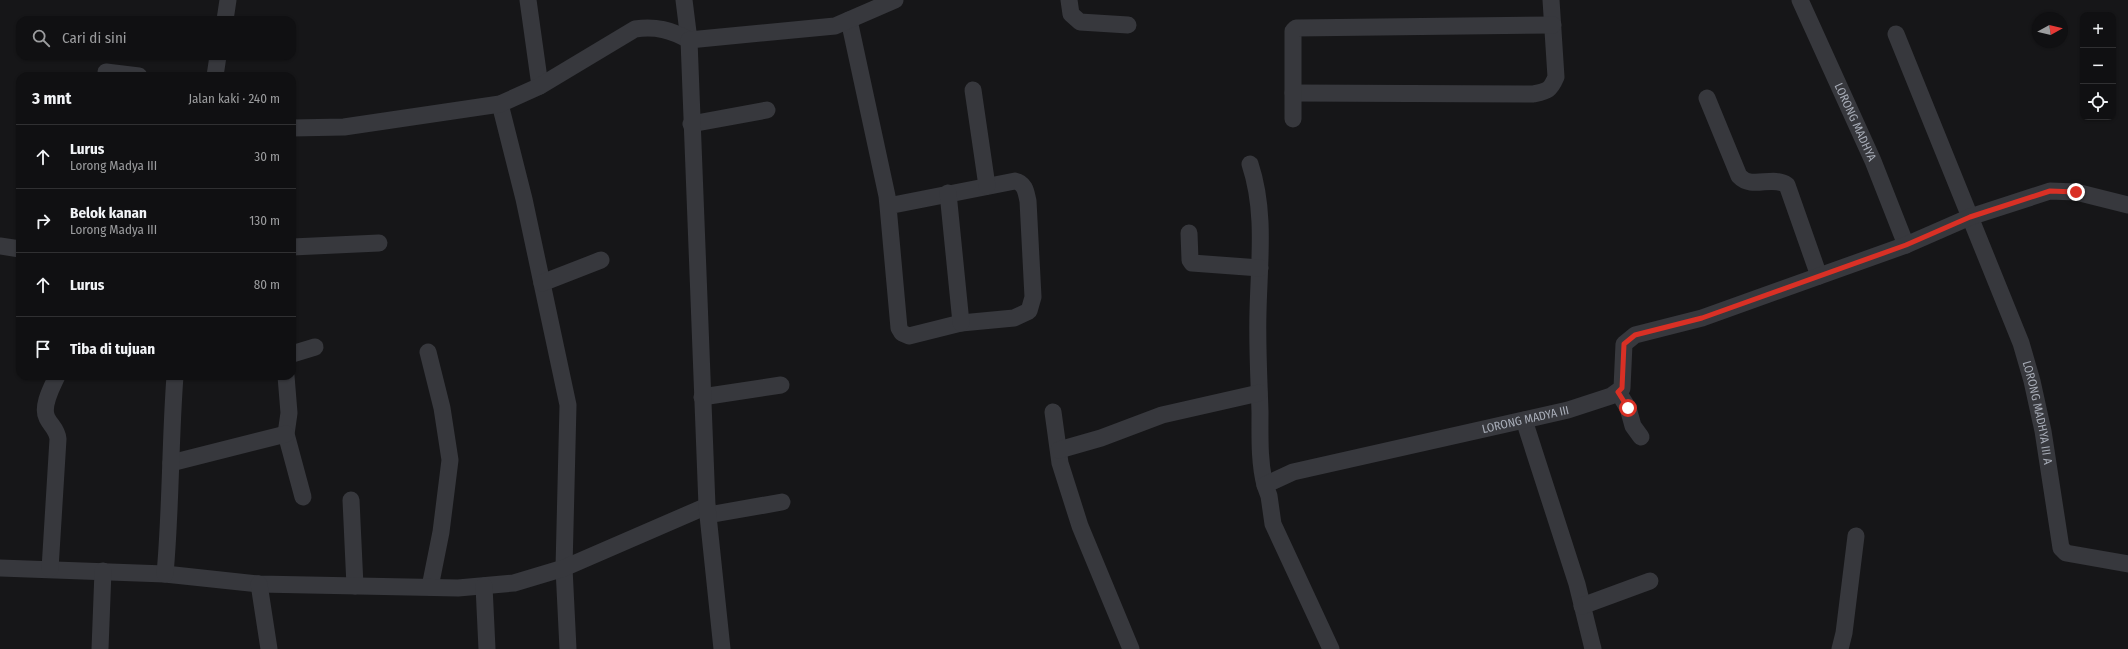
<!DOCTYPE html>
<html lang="id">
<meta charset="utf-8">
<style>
body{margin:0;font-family:"Fira Sans Condensed",sans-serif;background:#19191b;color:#f1f3f6}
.controls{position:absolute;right:12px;top:12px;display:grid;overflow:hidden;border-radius:8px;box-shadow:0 1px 3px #0004}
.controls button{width:36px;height:36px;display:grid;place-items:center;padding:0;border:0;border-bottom:1px solid #303032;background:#101012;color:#f1f3f6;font:20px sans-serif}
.compass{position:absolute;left:2032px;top:12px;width:36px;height:36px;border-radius:50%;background:#101012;box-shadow:0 1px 3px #0004;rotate:82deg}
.stop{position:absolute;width:12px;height:12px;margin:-9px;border:3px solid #d93025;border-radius:50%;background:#fff}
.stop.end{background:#d93025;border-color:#fff;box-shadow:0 1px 4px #0008}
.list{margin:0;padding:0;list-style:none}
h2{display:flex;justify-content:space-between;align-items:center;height:52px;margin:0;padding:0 16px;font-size:17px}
h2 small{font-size:13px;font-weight:400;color:#9c9d9f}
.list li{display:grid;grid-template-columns:26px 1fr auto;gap:12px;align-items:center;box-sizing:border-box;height:64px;padding:0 16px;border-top:1px solid #303032}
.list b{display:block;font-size:15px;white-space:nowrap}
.list p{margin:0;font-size:13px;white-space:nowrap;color:#9c9d9f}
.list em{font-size:13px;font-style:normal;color:#9c9d9f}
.icon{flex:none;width:22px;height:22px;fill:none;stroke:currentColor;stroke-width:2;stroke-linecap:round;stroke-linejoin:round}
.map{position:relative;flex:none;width:2128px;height:649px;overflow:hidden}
.search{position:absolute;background:#101012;box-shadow:0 1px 3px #0004;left:16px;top:16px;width:280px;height:44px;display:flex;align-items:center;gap:10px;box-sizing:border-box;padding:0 14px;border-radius:12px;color:#9c9d9f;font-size:15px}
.panel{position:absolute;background:#101012;box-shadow:0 1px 3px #0004;left:16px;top:72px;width:280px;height:308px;border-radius:12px}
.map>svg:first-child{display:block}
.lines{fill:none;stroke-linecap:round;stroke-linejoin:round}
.street{stroke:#37383d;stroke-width:17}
.route{stroke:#d93025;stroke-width:5}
.labels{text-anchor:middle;stroke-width:3;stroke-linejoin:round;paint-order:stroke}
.street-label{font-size:12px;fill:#a8adb8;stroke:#111113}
</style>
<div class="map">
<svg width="2128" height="649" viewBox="0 0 2128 649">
<rect width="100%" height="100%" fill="#161618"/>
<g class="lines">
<!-- street -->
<g class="street">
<path d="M528,0L540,86"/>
<path d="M684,0L689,40"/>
<path d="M1069,0L1071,14L1080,22L1128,25"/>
<path id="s1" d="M1800,0L1873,161L1906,245"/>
<path d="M225,20L228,0"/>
<path d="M849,20L887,196L888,206L899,328L902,333L909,336L961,323L1014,318L1029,311L1033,297L1028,201C1026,192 1025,183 1015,181L888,206"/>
<path id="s2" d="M1896,34L2021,343L2032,381L2043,431L2061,548L2066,553L2128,564"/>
<path d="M106,72L139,76"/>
<path d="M215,76L218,56"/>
<path d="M973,90L987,186"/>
<path d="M1293,93L1533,94C1547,91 1550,91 1556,77L1551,0"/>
<path d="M1707,98L1739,176C1752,190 1772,175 1787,185L1819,276"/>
<path d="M500,104L524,199L568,405L564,568L568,649"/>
<path d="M1293,119V31L1296,28L1553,25"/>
<path d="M691,124L767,110"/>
<path d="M292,128L344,127L500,104L540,86L635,29C656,26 671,30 689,40"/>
<path d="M1250,164C1266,212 1259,262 1258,312C1257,345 1259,379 1260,412C1260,436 1259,462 1265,485"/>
<path d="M948,193L961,323"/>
<path d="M1189,233L1190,260L1192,263L1260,268"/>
<path d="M0,246L20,249"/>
<path d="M292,247L379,243"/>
<path d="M542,283L601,260"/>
<path d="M428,352L442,408L450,460L441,532L430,587"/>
<path d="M292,354L315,347"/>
<path d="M286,376L289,413L286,434L303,497"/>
<path d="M1618,392L1628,408L1633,426L1641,437"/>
<path d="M702,397L781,385"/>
<path d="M1053,412L1060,463L1080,526L1131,649"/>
<path d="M1524,420L1577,584L1593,649"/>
<path d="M1059,450L1101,438L1162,415L1259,393"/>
<path d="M171,463L286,434"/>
<path d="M351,500L355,586"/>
<path d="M708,515L782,502"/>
<path d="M0,568L165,574L259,584L458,588L514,583L564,568L707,506"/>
<path d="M50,569L58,439C57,429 51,426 47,418C41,406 52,387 57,376"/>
<path d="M165,574C171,508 170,442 175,376"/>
<path d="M259,584L269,649"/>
<path d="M484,586L487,649"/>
<path d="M1582,606L1650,581"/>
<path d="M100,649L103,571"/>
<path d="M722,649L707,506L689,40L835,26L895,0"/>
<path id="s3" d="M1331,649L1273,524L1269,496L1265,485L1293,472L1568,410L1611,396L1622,388L1624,344L1635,335L1702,318L1906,245L1970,217L2050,191L2076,192L2128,205"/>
<path d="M1840,649L1844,633L1856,536"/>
</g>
</g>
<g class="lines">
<!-- route -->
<path class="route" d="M1628,408L1618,392L1622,388L1624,344L1635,335L1702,318L1906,245L1970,217L2050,191L2076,192"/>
</g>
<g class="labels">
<!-- street labels -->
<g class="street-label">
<text dy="4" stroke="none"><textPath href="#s1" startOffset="134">LORONG MADHYA</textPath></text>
<text dy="4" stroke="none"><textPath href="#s2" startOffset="405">LORONG MADHYA III A</textPath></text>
<text dy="4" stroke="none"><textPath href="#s3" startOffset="447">LORONG MADYA III</textPath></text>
</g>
</g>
</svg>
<div class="controls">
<button>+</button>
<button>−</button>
<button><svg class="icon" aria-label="locate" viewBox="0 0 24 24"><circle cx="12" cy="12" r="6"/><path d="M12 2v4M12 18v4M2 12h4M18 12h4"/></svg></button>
</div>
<svg class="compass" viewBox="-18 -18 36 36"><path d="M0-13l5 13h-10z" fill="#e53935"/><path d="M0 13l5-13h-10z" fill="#9c9d9f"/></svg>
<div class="stop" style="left:1628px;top:408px"></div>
<div class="stop end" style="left:2076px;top:192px"></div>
<div class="search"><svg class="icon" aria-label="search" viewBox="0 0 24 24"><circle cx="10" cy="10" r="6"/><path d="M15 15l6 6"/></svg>Cari di sini</div>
<section class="panel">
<h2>3 mnt<small>Jalan kaki · 240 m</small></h2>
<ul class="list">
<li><svg class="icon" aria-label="ahead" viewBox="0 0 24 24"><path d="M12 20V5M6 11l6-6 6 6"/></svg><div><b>Lurus</b><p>Lorong Madya III</p></div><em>30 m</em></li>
<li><svg class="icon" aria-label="right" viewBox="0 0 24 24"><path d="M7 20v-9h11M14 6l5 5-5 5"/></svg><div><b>Belok kanan</b><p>Lorong Madya III</p></div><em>130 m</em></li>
<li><svg class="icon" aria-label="ahead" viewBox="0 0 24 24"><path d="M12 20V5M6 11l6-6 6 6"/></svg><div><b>Lurus</b></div><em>80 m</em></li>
<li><svg class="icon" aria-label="arrive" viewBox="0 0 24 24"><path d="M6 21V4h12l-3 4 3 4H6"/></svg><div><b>Tiba di tujuan</b></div></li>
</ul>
</section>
</div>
